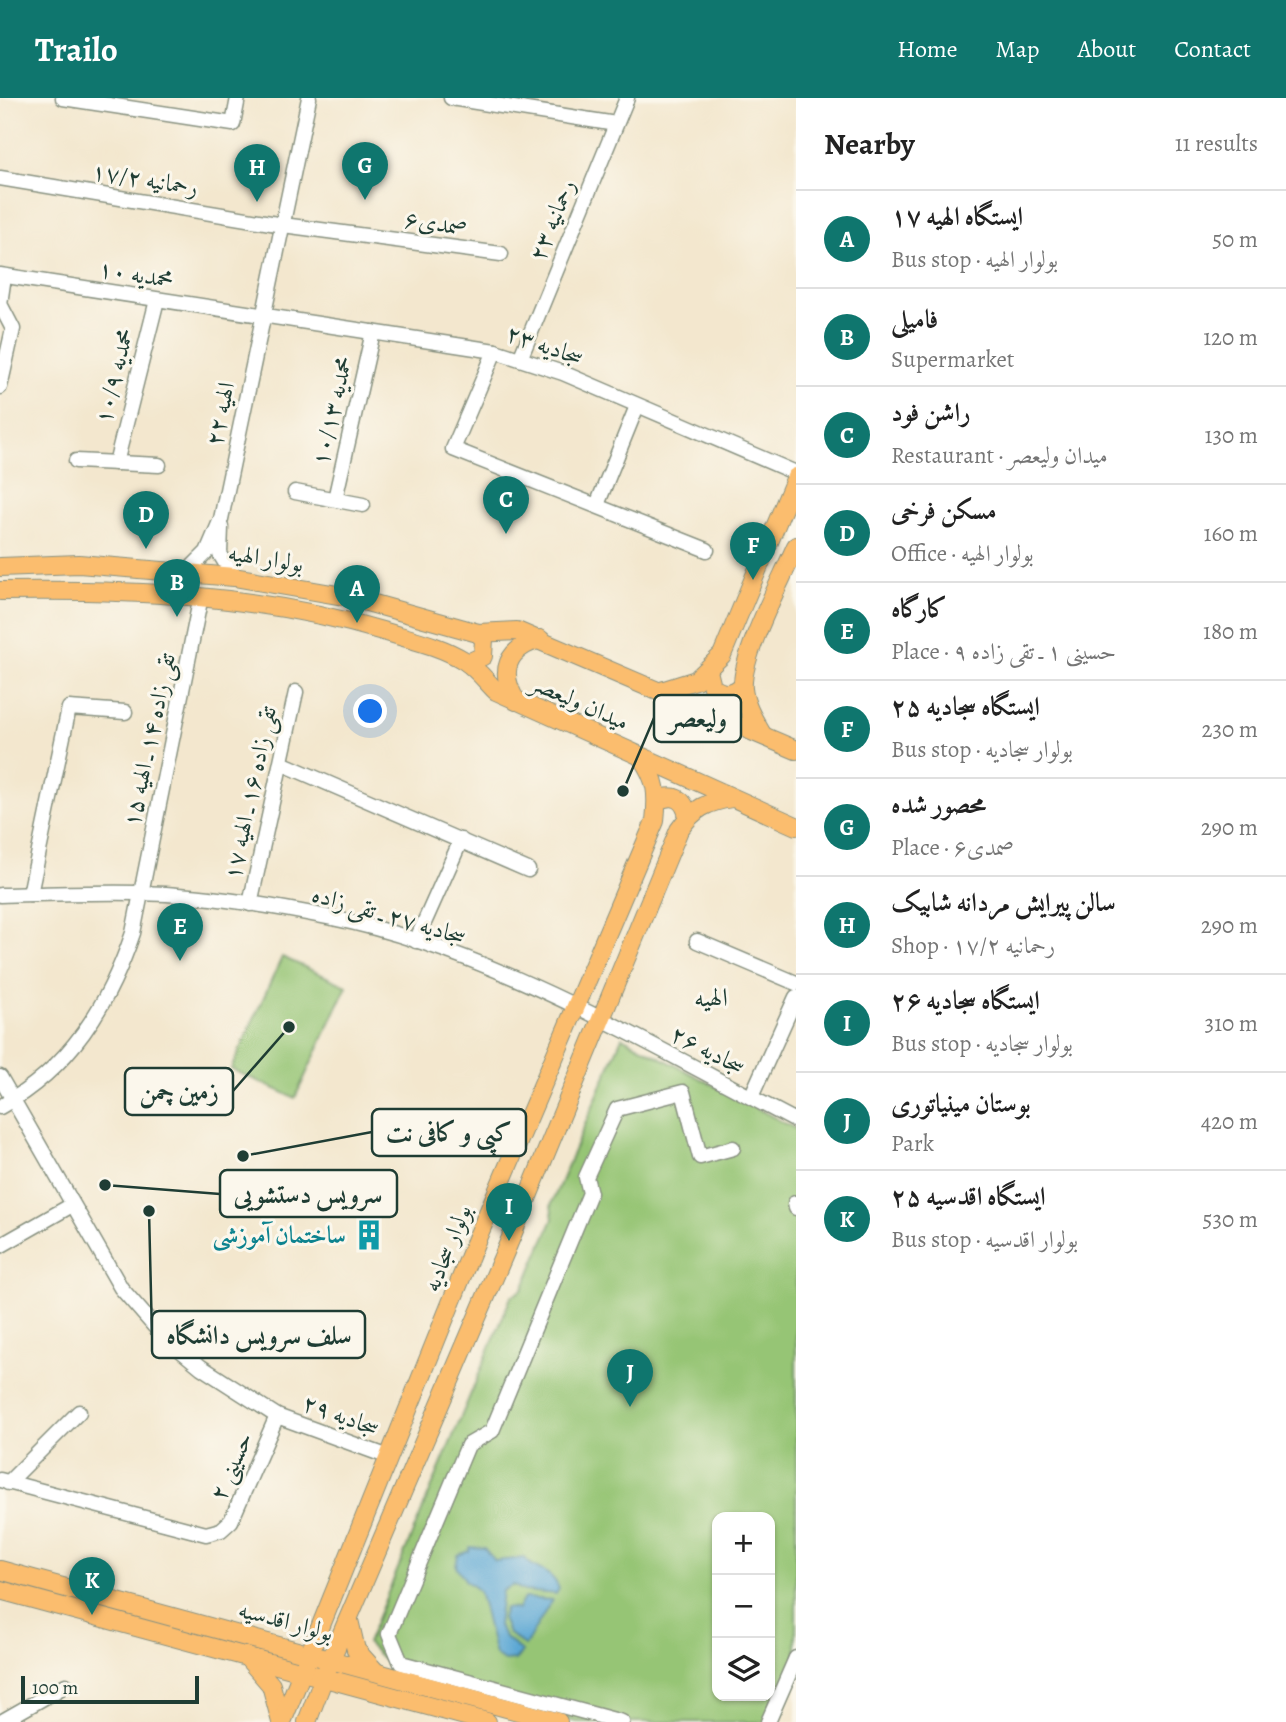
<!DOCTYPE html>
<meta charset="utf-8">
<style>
body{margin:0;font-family:Alegreya,Amiri,serif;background:#f6f6f6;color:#222}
.controls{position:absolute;right:21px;bottom:21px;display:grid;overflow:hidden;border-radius:14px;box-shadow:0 2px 5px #0004}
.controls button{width:63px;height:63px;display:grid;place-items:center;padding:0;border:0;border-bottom:2px solid #e0e0e0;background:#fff;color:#222;font:35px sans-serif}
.scale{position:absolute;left:21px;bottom:18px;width:178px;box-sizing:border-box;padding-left:7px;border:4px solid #1f3d34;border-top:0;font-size:19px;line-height:24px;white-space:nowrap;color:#1f3d34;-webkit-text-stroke:5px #fbf7ec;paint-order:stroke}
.you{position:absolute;left:371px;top:614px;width:24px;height:24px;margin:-18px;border:5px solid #fff;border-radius:50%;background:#1a73e8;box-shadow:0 0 0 10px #1a73e833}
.badge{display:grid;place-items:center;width:46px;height:46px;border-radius:50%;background:#0f766e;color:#fff;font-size:23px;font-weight:700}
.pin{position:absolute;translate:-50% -58px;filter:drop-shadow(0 2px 4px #0008)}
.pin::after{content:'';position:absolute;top:37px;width:24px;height:21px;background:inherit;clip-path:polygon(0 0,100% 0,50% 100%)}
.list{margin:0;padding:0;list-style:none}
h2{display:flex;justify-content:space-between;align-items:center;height:91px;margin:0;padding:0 28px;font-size:30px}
h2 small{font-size:23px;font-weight:400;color:#767676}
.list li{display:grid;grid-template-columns:46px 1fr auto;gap:21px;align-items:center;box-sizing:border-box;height:98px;padding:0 28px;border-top:2px solid #e0e0e0}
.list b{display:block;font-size:26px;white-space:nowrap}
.list p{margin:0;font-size:23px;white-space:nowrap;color:#767676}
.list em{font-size:23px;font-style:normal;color:#767676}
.icon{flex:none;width:38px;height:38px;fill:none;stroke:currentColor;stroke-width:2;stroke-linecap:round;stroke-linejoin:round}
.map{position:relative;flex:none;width:796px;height:1624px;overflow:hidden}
header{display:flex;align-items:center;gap:42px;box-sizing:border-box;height:98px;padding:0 35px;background:#0f766e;color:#fff}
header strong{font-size:33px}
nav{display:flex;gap:38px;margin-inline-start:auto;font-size:24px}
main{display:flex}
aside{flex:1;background:#fff}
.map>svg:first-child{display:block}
.green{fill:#96c574;stroke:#5a8154;stroke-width:2;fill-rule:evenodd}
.water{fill:#5ba7d4;stroke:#3d7284;stroke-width:2}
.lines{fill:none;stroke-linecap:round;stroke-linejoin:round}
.minor-casing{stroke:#899281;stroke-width:17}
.major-casing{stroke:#899281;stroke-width:20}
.minor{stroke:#fff;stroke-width:14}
.major{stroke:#fbbd6e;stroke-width:18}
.labels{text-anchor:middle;stroke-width:6;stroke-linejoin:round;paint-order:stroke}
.street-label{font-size:24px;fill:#1f3d34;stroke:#fbf7ec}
.culture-label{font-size:24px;font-weight:bold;fill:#0d838f;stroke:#fbf7ec;text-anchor:end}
.neighbourhood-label{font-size:26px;fill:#1f3d34;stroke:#fbf7ec}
.leader{fill:none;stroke:#1f3d34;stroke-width:2.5}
.callout-dot{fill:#1f3d34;stroke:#fbf7ec;stroke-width:2.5}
.callout{fill:#fbf7ec;stroke:#1f3d34;stroke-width:2.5}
.callout-label{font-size:26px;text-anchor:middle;font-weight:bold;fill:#1f3d34}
</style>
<header>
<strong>Trailo</strong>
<nav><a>Home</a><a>Map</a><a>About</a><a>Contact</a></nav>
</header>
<main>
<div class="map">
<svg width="796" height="1624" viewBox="0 0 796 1624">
<rect width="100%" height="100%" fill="#fbf7ec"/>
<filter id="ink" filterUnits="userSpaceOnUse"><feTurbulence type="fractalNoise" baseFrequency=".0143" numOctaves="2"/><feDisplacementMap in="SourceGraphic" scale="14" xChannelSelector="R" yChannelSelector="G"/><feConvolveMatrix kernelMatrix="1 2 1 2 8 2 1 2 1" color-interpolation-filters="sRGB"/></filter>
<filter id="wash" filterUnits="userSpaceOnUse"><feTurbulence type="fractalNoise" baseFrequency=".00686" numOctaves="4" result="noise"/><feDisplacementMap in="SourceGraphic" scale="28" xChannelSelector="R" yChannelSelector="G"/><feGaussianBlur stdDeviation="1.57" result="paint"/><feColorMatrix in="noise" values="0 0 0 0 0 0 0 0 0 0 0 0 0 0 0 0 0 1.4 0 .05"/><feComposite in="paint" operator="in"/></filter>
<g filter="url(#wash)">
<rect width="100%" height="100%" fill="#f3e7ce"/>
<!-- green -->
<g class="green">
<path d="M282,859L347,888L295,1000L231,971Z"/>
<path d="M622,939L796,1031V1576L775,1624H576L398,1576L367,1545L511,1199L523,1191L553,1121L551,1107ZM717,1419H770V1598H717Z"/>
</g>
<!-- water -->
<g class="water">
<path d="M470,1449L484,1450L495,1463L524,1460C536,1474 552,1471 559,1491L556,1496L524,1493L513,1487L502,1493L498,1528L505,1539L522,1554L515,1562L504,1563L495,1557L479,1493L466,1483L456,1468L458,1457L469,1453Z"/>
<path d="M524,1500L552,1502L525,1548L508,1535L502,1521L505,1510L518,1511Z"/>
</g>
</g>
<g filter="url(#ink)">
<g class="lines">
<!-- minor casing -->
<g class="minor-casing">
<g id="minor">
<path d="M63,0L233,26L238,0"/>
<path d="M451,0L616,26"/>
<path d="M0,80L283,127L501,156"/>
<path d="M0,177L495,253L563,275L796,375"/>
<path d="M495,253L453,351L707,452"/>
<path d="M520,261L627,0"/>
<path d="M0,289L13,231L0,206L4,178"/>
<path d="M76,363L159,367"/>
<path d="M116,365L157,202"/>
<path d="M295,394L363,407"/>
<path d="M335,401L373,234"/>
<path d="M597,407L637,308"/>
<path d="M221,429L220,456L234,479"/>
<path d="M187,474L207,454L221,421L309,0"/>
<path d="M281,665L528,772"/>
<path d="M30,796L69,610L125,614"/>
<path d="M0,797C46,796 92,794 138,795C201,796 269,807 332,820C493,852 651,948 796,1023"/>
<path d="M250,806L296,594"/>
<path d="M416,843L461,742"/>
<path d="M697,843L796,885"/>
<path d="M0,979L121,1190L162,1237L201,1269L277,1318L389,1359"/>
<path d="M751,999L796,899"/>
<path d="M0,1009C70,970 108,908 133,835L201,498"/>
<path d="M795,1105L796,1110"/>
<path d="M0,1148L72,1107"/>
<path d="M0,1382L206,1436L221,1432L231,1423L277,1318"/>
<path d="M8,1385L79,1314"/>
<path d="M1,1624L66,1587"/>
<path d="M622,1624L401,1565L389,1536L468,1347L492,1333L590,1095L586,1079L617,1011L683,994L700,1059L733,1050"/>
<path d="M768,1624L796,1560"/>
</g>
</g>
<!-- major casing -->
<g class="major-casing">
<g id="major">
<path d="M0,469L79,466L234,479L349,499L478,535L517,533L796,652"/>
<path d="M0,493C130,491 260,496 386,534C413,542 441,548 465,563C477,571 486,583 496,593L796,728"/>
<path d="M468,565L483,558L484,541L478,535"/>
<path d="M708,573L712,589C723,597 732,597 742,588"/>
<path d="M661,593L696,582L722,557L796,379"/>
<path d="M516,603C498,573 507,551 540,541"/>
<path d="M762,636C754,622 745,608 743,591C740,559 782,481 796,448"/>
<path d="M657,703C673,695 684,700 688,718"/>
<path d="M0,1472L558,1624"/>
<path d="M0,1492L487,1624"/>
<path d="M349,1522L356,1552L375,1573"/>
<path d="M246,1558L271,1587L281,1624"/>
<path d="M282,1624L476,1143L655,723C658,695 657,682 641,659"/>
<path d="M307,1624L331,1561L505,1154L679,732C694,710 707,704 732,700"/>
</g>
</g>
<!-- minor -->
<use href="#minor" class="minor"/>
<!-- major -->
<use href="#major" class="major"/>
</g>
</g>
<!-- icons -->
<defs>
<g id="building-bare" transform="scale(2.415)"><path d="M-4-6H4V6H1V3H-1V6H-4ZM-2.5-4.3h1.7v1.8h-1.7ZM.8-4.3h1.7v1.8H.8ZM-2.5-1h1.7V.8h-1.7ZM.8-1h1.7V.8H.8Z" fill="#0f9aa8" stroke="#fbf7ec" stroke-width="2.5" paint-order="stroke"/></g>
</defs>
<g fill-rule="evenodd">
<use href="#building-bare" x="369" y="1137"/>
</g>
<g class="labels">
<!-- street labels -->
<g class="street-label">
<text transform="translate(145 81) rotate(9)" y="8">رحمانیه ۱۷/۲</text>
<text transform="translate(552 122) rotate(-68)" y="8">رحمانیه ۲۳</text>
<text transform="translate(436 125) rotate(8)" y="8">صمدی۶</text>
<text transform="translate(136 176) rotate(9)" y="8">محمدیه ۱۰</text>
<text transform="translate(545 247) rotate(19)" y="8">سجادیه ۲۳</text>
<text transform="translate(114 278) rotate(-76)" y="8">محمدیه ۱۰/۹</text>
<text transform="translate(332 313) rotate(-77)" y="8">محمدیه ۱۰/۱۳</text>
<text transform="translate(220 316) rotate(-78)" y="8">الهیه ۲۲</text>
<text transform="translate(266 460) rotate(9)" y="8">بولوار الهیه</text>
<text transform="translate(580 604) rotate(24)" y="8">میدان ولیعصر</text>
<text transform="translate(149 642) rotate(-78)" y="8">تقی زاده ۱۴ ـ الهیه ۱۵</text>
<text transform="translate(250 695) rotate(-78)" y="8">تقی زاده ۱۶ ـ الهیه ۱۷</text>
<text transform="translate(389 817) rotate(16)" y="8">سجادیه ۲۷ ـ تقی زاده</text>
<text transform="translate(708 952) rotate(27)" y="8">سجادیه ۲۶</text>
<text transform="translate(447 1150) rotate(-68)" y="8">بولوار سجادیه</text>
<text transform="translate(341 1317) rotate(20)" y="8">سجادیه ۲۹</text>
<text transform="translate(231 1368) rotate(-66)" y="8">حسینی ۲</text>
<text transform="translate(286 1523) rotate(15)" y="8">بولوار اقدسیه</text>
</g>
<!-- culture labels -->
<g class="culture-label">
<text x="346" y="1145">ساختمان آموزشی</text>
</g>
<!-- neighbourhood labels -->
<g class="neighbourhood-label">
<text x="711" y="908">الهیه</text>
</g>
</g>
<!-- callouts -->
<path class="leader" d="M623 693L654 620M289 929L233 993M243 1058L372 1034M105 1087L220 1096M149 1113L152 1237"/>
<g class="callout-dot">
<circle cx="623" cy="693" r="7"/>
<circle cx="289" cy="929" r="7"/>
<circle cx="243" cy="1058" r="7"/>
<circle cx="105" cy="1087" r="7"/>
<circle cx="149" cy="1113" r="7"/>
</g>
<g class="callout">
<rect x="654" y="597" width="87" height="47" rx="7"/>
<rect x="125" y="970" width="108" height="47" rx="7"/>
<rect x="372" y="1011" width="154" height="47" rx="7"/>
<rect x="220" y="1072" width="177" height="47" rx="7"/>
<rect x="152" y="1213" width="213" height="47" rx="7"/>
</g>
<g class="callout-label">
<text x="698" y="629">ولیعصر</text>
<text x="179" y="1002">زمین چمن</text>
<text x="449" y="1043">کپی و کافی نت</text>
<text x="308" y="1105">سرویس دستشویی</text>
<text x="259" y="1246">سلف سرویس دانشگاه</text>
</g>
</svg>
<div class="controls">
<button>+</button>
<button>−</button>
<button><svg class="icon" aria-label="layers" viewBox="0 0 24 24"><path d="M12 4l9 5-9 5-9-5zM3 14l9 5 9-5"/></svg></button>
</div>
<div class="scale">100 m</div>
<div class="you"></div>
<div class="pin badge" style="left:357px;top:525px">A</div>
<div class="pin badge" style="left:177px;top:519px">B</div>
<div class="pin badge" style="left:506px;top:436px">C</div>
<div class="pin badge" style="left:146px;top:451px">D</div>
<div class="pin badge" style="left:180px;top:863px">E</div>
<div class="pin badge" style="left:753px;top:482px">F</div>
<div class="pin badge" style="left:365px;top:102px">G</div>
<div class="pin badge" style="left:257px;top:104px">H</div>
<div class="pin badge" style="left:509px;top:1143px">I</div>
<div class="pin badge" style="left:630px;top:1309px">J</div>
<div class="pin badge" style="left:92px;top:1517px">K</div>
</div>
<aside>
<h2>Nearby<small>11 results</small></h2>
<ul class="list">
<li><span class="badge">A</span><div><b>ایستگاه الهیه ۱۷</b><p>Bus stop · بولوار الهیه</p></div><em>50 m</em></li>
<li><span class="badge">B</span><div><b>فامیلی</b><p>Supermarket</p></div><em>120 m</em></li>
<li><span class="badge">C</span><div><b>راشن فود</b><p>Restaurant · میدان ولیعصر</p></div><em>130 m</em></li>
<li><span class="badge">D</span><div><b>مسکن فرخی</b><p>Office · بولوار الهیه</p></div><em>160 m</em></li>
<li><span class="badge">E</span><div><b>کارگاه</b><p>Place · حسینی ۱ ـ تقی زاده ۹</p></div><em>180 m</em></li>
<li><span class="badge">F</span><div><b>ایستگاه سجادیه ۲۵</b><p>Bus stop · بولوار سجادیه</p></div><em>230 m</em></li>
<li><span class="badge">G</span><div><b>محصور شده</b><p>Place · صمدی۶</p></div><em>290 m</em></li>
<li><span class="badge">H</span><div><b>سالن پیرایش مردانه شابیک</b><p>Shop · رحمانیه ۱۷/۲</p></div><em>290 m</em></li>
<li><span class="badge">I</span><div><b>ایستگاه سجادیه ۲۶</b><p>Bus stop · بولوار سجادیه</p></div><em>310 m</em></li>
<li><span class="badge">J</span><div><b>بوستان مینیاتوری</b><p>Park</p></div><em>420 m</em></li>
<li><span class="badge">K</span><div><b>ایستگاه اقدسیه ۲۵</b><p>Bus stop · بولوار اقدسیه</p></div><em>530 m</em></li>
</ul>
</aside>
</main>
